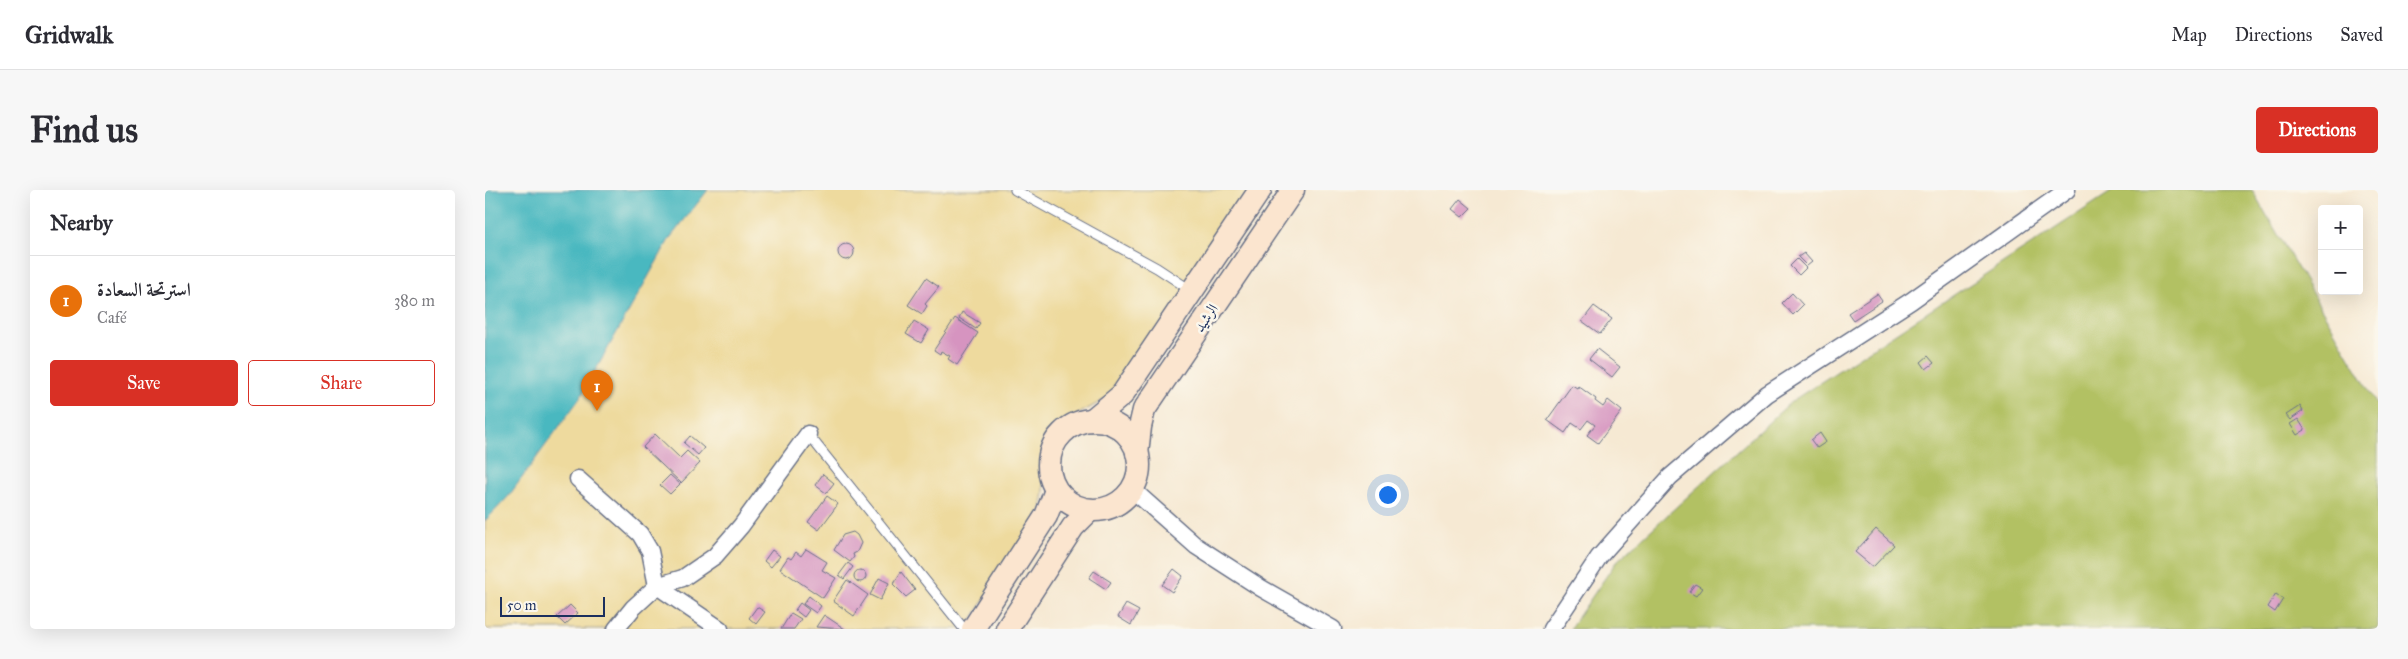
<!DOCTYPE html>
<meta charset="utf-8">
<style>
body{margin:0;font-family:"IM FELL Great Primer",Amiri,serif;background:#f7f7f7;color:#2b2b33}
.controls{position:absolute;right:15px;top:15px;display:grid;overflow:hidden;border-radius:5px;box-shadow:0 5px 20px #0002}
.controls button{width:45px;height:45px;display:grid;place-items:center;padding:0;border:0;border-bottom:1px solid #e1e1e2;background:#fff;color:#2b2b33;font:25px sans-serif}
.scale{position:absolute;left:15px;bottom:12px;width:105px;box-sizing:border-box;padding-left:5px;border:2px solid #1b2f5e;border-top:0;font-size:14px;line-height:18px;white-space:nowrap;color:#1b2f5e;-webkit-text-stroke:4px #fbf7ec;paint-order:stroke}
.you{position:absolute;left:902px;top:304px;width:18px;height:18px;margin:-12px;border:4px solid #fff;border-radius:50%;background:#1a73e8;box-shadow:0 0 0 8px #1a73e833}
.badge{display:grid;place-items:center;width:32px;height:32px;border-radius:50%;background:#d93025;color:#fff;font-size:16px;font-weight:700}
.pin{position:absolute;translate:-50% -41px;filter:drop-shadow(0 1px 2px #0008)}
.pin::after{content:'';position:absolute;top:26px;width:18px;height:15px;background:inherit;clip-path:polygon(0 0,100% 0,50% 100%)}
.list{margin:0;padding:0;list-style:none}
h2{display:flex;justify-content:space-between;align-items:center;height:65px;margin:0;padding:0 20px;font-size:21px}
h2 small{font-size:16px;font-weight:400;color:#7c7c81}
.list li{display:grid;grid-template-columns:32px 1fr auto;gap:15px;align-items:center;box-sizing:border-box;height:90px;padding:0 20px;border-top:1px solid #e1e1e2}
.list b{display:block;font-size:19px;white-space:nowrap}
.list p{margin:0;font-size:16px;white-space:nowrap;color:#7c7c81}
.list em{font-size:16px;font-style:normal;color:#7c7c81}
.actions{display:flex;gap:10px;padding:15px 20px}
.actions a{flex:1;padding:11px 0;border:1px solid #d93025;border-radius:5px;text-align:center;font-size:18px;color:#d93025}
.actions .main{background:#d93025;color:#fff}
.map{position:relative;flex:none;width:1893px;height:439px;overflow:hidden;border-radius:5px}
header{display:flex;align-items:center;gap:30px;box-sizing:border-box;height:70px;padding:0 25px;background:#fff;border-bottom:1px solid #e1e1e2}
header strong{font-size:24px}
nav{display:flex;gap:28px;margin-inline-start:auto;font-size:18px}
.intro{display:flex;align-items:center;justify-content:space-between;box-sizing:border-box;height:120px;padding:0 30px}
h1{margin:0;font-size:35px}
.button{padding:12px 22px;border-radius:5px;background:#d93025;color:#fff;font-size:18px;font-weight:700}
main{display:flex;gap:30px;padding:0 30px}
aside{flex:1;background:#fff;border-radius:5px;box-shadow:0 5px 20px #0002}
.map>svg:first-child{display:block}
.green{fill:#b2c164;stroke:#667861}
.sand{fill:#eeda9e;stroke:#84847e}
.water{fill:#49b8c0;stroke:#32748f}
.building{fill:#d694c0}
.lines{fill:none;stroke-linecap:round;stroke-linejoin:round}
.lane-casing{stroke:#687087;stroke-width:11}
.street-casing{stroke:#687087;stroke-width:19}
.secondary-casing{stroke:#687087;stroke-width:25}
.lane{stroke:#fff;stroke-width:9}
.street{stroke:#fff;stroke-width:16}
.secondary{stroke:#fbe5cf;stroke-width:22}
.labels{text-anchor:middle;stroke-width:5;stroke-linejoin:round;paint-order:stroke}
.street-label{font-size:15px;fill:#1b2f5e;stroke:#fbf7ec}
</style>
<header>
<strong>Gridwalk</strong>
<nav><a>Map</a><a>Directions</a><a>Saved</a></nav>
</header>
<div class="intro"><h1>Find us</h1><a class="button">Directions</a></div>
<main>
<aside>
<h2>Nearby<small></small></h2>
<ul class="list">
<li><span class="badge" style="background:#e8710a">1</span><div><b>استرتحة السعادة</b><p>Café</p></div><em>380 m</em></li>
</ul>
<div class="actions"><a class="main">Save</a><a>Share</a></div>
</aside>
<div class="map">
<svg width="1893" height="439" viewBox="0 0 1893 439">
<rect width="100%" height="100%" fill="#fbf7ec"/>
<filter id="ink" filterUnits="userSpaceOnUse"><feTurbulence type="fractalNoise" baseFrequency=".02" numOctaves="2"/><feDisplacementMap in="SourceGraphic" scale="10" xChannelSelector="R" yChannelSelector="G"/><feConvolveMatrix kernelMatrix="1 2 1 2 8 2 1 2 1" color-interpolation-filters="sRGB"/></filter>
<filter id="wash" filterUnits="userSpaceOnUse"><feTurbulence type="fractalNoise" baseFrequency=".0096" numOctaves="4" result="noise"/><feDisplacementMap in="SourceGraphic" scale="20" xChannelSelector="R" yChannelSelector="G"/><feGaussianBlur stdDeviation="1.12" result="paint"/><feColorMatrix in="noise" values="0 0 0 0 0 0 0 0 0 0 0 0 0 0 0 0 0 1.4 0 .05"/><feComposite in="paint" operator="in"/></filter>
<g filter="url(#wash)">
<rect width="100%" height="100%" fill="#f6e9d3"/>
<!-- green -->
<path class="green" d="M1629,0H1767L1893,216V439H1085L1131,372L1307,211Z"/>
<!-- sand -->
<path class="sand" d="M135,0H772L633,202L588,227L576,236L562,251L558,264L559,302L556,320L481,439H0V198Z"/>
<!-- water -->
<path class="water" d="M0,0H223L185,48L95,208L23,307L0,331Z"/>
<g id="blocks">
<!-- building -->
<g class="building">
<path d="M975,9L986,18L977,27L967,19Z"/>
<circle cx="361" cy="62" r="8"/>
<path d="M1319,63L1327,72L1322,76L1313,67Z"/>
<path d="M1312,69L1321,78L1314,85L1305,76Z"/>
<path d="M441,88L454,97L440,114L442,116L437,124L423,115Z"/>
<path d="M1307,103L1318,115L1308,125L1297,113Z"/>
<path d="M1392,104L1397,111L1368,130L1363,123Z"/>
<path d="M1109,116L1127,129L1115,144L1097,131Z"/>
<path d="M477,122L495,133L491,139L474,128Z"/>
<path d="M470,128L493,143L472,175L463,169L465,166L456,161L455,164L449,160Z"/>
<path d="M429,131L444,140L436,153L421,144Z"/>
<path d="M1112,159L1135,177L1127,187L1104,169Z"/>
<path d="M1443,166L1449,173L1441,179L1436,172Z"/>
<path d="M1087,195L1092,198L1093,196L1111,209L1110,211L1118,217L1123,210L1137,221L1113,253L1102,245L1110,235L1103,230L1096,239L1087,233L1080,243L1062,230Z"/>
<path d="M1815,216L1818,221L1805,230L1801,225Z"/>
<path d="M1813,229L1820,240L1812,245L1805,234Z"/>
<path d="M1335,243L1341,252L1332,258L1326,250Z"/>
<path d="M170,244L195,268L202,261L215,273L196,293L158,257Z"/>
<path d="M205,246L219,258L213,265L199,253Z"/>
<path d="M338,284L349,293L341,303L330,295Z"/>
<path d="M185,285L195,294L185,304L175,295Z"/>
<path d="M342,306L353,314L334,340L323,332Z"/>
<path d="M1391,339L1409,355L1388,377L1370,362Z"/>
<path d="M368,342L372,345L376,353L372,362L368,364L369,367L365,372L349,360L358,345Z"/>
<path d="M321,359L342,372L337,380L351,388L338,408L295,379L303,367L306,369L311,362L316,366Z"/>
<path d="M287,360L295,366L286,377L279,371Z"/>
<path d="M363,373L368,377L359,389L354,385Z"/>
<path d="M689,379L698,386L687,402L677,395Z"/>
<circle cx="375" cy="386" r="6"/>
<path d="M609,381L626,392L621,399L604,388Z"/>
<path d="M416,382L430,400L421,407L408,394Z"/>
<path d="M394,388L404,393L395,410L385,405Z"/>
<path d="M362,390L383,405L369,426L348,411Z"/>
<path d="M1210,394L1217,398L1211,406L1204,402Z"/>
<path d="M1791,404L1798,409L1790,422L1783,417Z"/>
<path d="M324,406L336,416L331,423L318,414Z"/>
<path d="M315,413L324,420L319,427L310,420Z"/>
<path d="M641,414L654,421L646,435L633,427Z"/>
<path d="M85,415L93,423L80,435L72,427Z"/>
<path d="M272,417L280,422L271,434L264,428Z"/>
<path d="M306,423L316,429L309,439H296Z"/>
<path d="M339,425L360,439L331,437Z"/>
</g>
</g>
</g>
<g filter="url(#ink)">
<use href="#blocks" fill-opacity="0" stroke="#687087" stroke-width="1"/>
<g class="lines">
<!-- lane casing -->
<g class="lane-casing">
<g id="lane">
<path d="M530,0L672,78L707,101"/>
<path d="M323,244L479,439"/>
</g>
</g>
<!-- street casing -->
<g class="street-casing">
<g id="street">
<path d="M93,289L155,344L165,361L172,396L235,439"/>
<path d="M648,300L711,356L776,398L848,439"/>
<path d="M131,439L148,418L172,396L198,388L230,366L256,336L323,244"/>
<path d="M1066,439L1114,367L1185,287L1282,204L1426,111L1582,0"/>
</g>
</g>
<!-- secondary casing -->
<g class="secondary-casing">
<g id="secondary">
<circle cx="609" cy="275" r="45"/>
<path d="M607,230L637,205L775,0"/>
<path d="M652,263L655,237L659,220L808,0"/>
<path d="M488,439L561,326L571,300"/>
<path d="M522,439L588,337L605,320"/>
</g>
</g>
<!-- lane -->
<use href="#lane" class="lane"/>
<!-- street -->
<use href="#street" class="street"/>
<!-- secondary -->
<use href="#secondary" class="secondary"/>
</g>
</g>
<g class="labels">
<!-- street labels -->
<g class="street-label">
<text transform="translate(721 128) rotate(-56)" y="5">الرشيد</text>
</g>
</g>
</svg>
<div class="controls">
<button>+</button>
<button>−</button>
</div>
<div class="scale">50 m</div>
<div class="you"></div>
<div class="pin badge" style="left:112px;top:221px;background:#e8710a">1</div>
</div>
</main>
